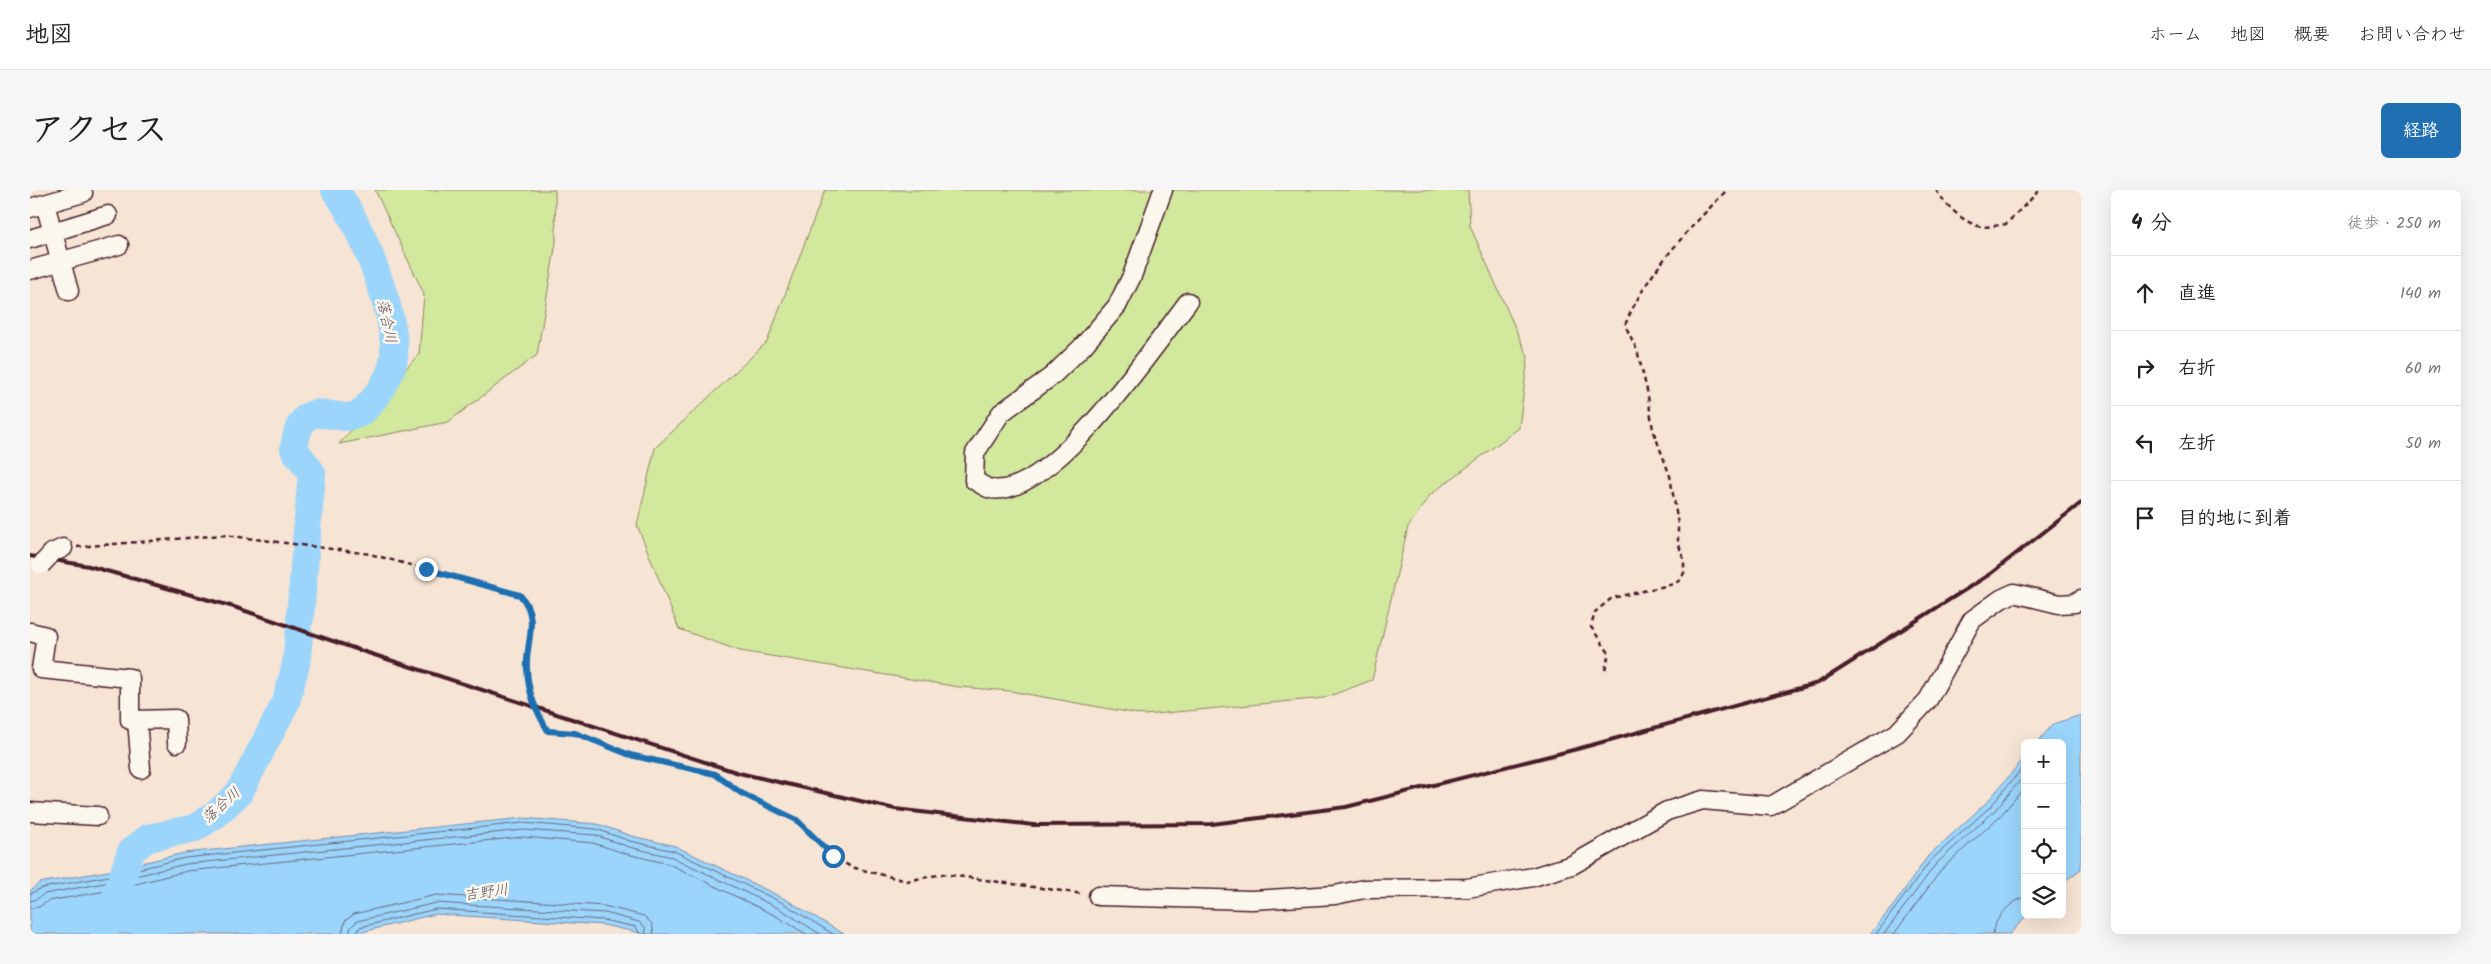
<!DOCTYPE html>
<html lang="ja">
<meta charset="utf-8">
<style>
body{margin:0;font-family:Kalam,"Klee One",sans-serif;background:#f6f6f6;color:#222}
.controls{position:absolute;right:15px;bottom:15px;display:grid;overflow:hidden;border-radius:8px;box-shadow:0 5px 20px #0002}
.controls button{width:45px;height:45px;display:grid;place-items:center;padding:0;border:0;border-bottom:1px solid #e0e0e0;background:#fff;color:#222;font:25px sans-serif}
.stop{position:absolute;width:15px;height:15px;margin:-11px;border:4px solid #1f6fb2;border-radius:50%;background:#fff}
.stop.end{background:#1f6fb2;border-color:#fff;box-shadow:0 1px 5px #0008}
.list{margin:0;padding:0;list-style:none}
h2{display:flex;justify-content:space-between;align-items:center;height:65px;margin:0;padding:0 20px;font-size:21px}
h2 small{font-size:16px;font-weight:400;color:#767676}
.list li{display:grid;grid-template-columns:32px 1fr auto;gap:15px;align-items:center;box-sizing:border-box;height:75px;padding:0 20px;border-top:1px solid #e0e0e0}
.list b{display:block;font-size:19px;white-space:nowrap}
.list em{font-size:16px;font-style:normal;color:#767676}
.icon{flex:none;width:28px;height:28px;fill:none;stroke:currentColor;stroke-width:2;stroke-linecap:round;stroke-linejoin:round}
.map{position:relative;flex:none;width:2051px;height:744px;overflow:hidden;border-radius:8px}
header{display:flex;align-items:center;gap:30px;box-sizing:border-box;height:70px;padding:0 25px;background:#fff;border-bottom:1px solid #e0e0e0}
header strong{font-size:24px}
nav{display:flex;gap:28px;margin-inline-start:auto;font-size:18px}
.intro{display:flex;align-items:center;justify-content:space-between;box-sizing:border-box;height:120px;padding:0 30px}
h1{margin:0;font-size:35px}
.button{padding:12px 22px;border-radius:8px;background:#1f6fb2;color:#fff;font-size:18px;font-weight:700}
main{display:flex;gap:30px;padding:0 30px}
aside{flex:1;background:#fff;border-radius:8px;box-shadow:0 5px 20px #0002}
.map>svg:first-child{display:block}
.green{fill:#d1e89d;stroke:#8e8464}
.water{fill:#9bd5fb;stroke:#7b8ca8}
.lines{fill:none;stroke-linecap:round;stroke-linejoin:round}
.shore{stroke:#6a687e;stroke-width:1}
.river{stroke:#9bd5fb;stroke-width:28}
.minor-casing{stroke:#4a1f2b;stroke-width:21}
.path{stroke:#4a1f2b;stroke-width:2.5;stroke-dasharray:5 4;stroke-linecap:butt}
.minor{stroke:#fbf7ec;stroke-width:18}
.rail{stroke:#4a1f2b;stroke-width:4}
.minor-bridge-casing{stroke:#4a1f2b;stroke-width:21;stroke-linecap:butt}
.minor-bridge{stroke:#fbf7ec;stroke-width:18}
.route{stroke:#1f6fb2;stroke-width:6}
.labels{text-anchor:middle;stroke-width:5;stroke-linejoin:round;paint-order:stroke}
.water-label{font-size:15px;font-style:italic;fill:#5e4c5f;stroke:#fbf7ec}
</style>
<header>
<strong>地図</strong>
<nav><a>ホーム</a><a>地図</a><a>概要</a><a>お問い合わせ</a></nav>
</header>
<div class="intro"><h1>アクセス</h1><a class="button">経路</a></div>
<main>
<div class="map">
<svg width="2051" height="744" viewBox="0 0 2051 744">
<rect width="100%" height="100%" fill="#f6e4d4"/>
<filter id="ink" filterUnits="userSpaceOnUse"><feTurbulence type="fractalNoise" baseFrequency=".02" numOctaves="2"/><feDisplacementMap in="SourceGraphic" scale="10" xChannelSelector="R" yChannelSelector="G"/><feConvolveMatrix kernelMatrix="1 2 1 2 8 2 1 2 1" color-interpolation-filters="sRGB"/></filter>
<g filter="url(#ink)">
<!-- green -->
<g class="green">
<path d="M345,0H525L526,52L507,165L418,232L309,254L389,164L394,104Z"/>
<path d="M795,0H1438L1440,36L1498,167L1489,238L1400,305L1378,337L1342,490L1294,508L1114,525L980,501L929,497L710,461L649,439L607,335L625,258L737,152Z"/>
</g>
<!-- water -->
<g class="water">
<path d="M2051,525V679L2032,693V553H2007L2023,534Z"/>
<path d="M1995,567V725H1997L1980,744H1840L1866,712L1898,666L1957,612Z"/>
<path d="M493,628L567,634L602,646L645,656L755,709L814,744H615L573,735L405,724L324,744H0V701L9,693L78,681L154,663Z"/>
</g>
<g class="lines">
<!-- shore -->
<g class="shore">
<path d="M0,704L12,698L79,686L155,668L493,633L566,639L600,651L644,661L753,713L803,744"/>
<path d="M0,711L7,709L14,704L80,692L156,674L493,640L565,645L599,657L642,667L750,719L790,744"/>
<path d="M0,718L9,717L18,711L82,700L157,681L493,647L563,653L597,664L639,674L746,726L776,744"/>
<path d="M312,744L315,731L324,724L406,705L574,716L614,726L622,734L624,744"/>
<path d="M319,744L321,737L327,731L406,713L575,723L609,732L615,737L616,744"/>
<path d="M326,744L330,737L406,719L573,730L606,737L610,744"/>
<path d="M1846,744L1901,670L1961,616L1995,575"/>
<path d="M1854,744L1906,674L1965,620L1995,585"/>
<path d="M1864,744L1912,679L1971,625L1995,597"/>
<path d="M1963,744C1963,729 1981,711 1995,707"/>
</g>
<!-- river -->
<g class="river">
<path d="M276,352L282,283L264,259C272,194 310,243 334,220C347,207 362,186 364,167C367,124 331,34 305,0"/>
<path d="M270,428L275,366"/>
<path d="M74,744L101,661L118,648L165,638L185,625L209,603L256,512L266,474L269,445"/>
</g>
<!-- minor casing -->
<g class="minor-casing">
<g id="minor">
<path d="M1133,0L1102,86L1087,116L1053,156L1022,186L971,223L945,263L944,290C949,293 956,298 961,299C1021,309 1124,156 1158,112"/>
<path d="M15,14L39,101"/>
<path d="M0,18L53,3"/>
<path d="M0,49L78,25"/>
<path d="M0,80L89,55"/>
<path d="M22,363L33,358"/>
<path d="M0,442L16,446L11,479L100,488V530L146,529L147,553"/>
<path d="M107,530L111,579"/>
<path d="M0,622L68,626"/>
<path d="M1068,706L1222,710L1305,705L1334,699L1437,698L1503,687L1542,675L1637,621L1673,610L1741,616L1867,543L1898,510L1942,430L1971,409L1984,403L2029,414L2045,413L2051,409"/>
</g>
</g>
<!-- path -->
<g class="path">
<path d="M1906,0C1916,15 1930,30 1948,36C1956,38 1968,35 1976,34L2010,0"/>
<path d="M47,357L194,345L340,364L490,405C511,428 495,452 497,479C498,503 506,521 518,541L545,543L600,565L685,583L711,603L767,630L803,666L821,677L877,691L913,684L1053,704"/>
<path d="M1575,480L1579,463L1561,437L1565,422L1582,408L1644,394L1650,390L1654,383V371L1648,352V334L1640,286L1623,240L1617,200L1607,160L1595,135C1617,82 1657,41 1697,0"/>
</g>
<!-- minor -->
<use href="#minor" class="minor"/>
<!-- rail -->
<path class="rail" d="M0,366L59,376L204,417L329,460L709,583L865,619L1003,635L1182,634L1316,617L1547,559L1788,493L1960,384L2051,313"/>
<!-- minor-bridge casing -->
<g class="minor-bridge-casing">
<path id="minor-bridge" d="M11,375L22,363"/>
</g>
<!-- minor-bridge -->
<use href="#minor-bridge" class="minor-bridge"/>
</g>
</g>
<g class="lines" filter="url(#ink)">
<!-- route -->
<path class="route" d="M396,379L490,405C511,429 495,452 497,479C498,503 506,521 518,541L545,543L600,565L685,584L711,603L767,630L803,666"/>
</g>
<g class="labels">
<!-- water labels -->
<g class="water-label">
<text transform="translate(357 131) rotate(78)" y="5">落合川</text>
<text transform="translate(191 615) rotate(-42)" y="5">落合川</text>
<text transform="translate(456 702) rotate(-8)" y="5">吉野川</text>
</g>
</g>
</svg>
<div class="controls">
<button>+</button>
<button>−</button>
<button><svg class="icon" aria-label="locate" viewBox="0 0 24 24"><circle cx="12" cy="12" r="6"/><path d="M12 2v4M12 18v4M2 12h4M18 12h4"/></svg></button>
<button><svg class="icon" aria-label="layers" viewBox="0 0 24 24"><path d="M12 4l9 5-9 5-9-5zM3 14l9 5 9-5"/></svg></button>
</div>
<div class="stop" style="left:803px;top:666px"></div>
<div class="stop end" style="left:396px;top:379px"></div>
</div>
<aside>
<h2>4 分<small>徒歩 · 250 m</small></h2>
<ul class="list">
<li><svg class="icon" aria-label="ahead" viewBox="0 0 24 24"><path d="M12 20V5M6 11l6-6 6 6"/></svg><div><b>直進</b></div><em>140 m</em></li>
<li><svg class="icon" aria-label="right" viewBox="0 0 24 24"><path d="M7 20v-9h11M14 6l5 5-5 5"/></svg><div><b>右折</b></div><em>60 m</em></li>
<li><svg class="icon" aria-label="left" viewBox="0 0 24 24"><path d="M17 20v-9H6M10 6l-5 5 5 5"/></svg><div><b>左折</b></div><em>50 m</em></li>
<li><svg class="icon" aria-label="arrive" viewBox="0 0 24 24"><path d="M6 21V4h12l-3 4 3 4H6"/></svg><div><b>目的地に到着</b></div></li>
</ul>
</aside>
</main>
